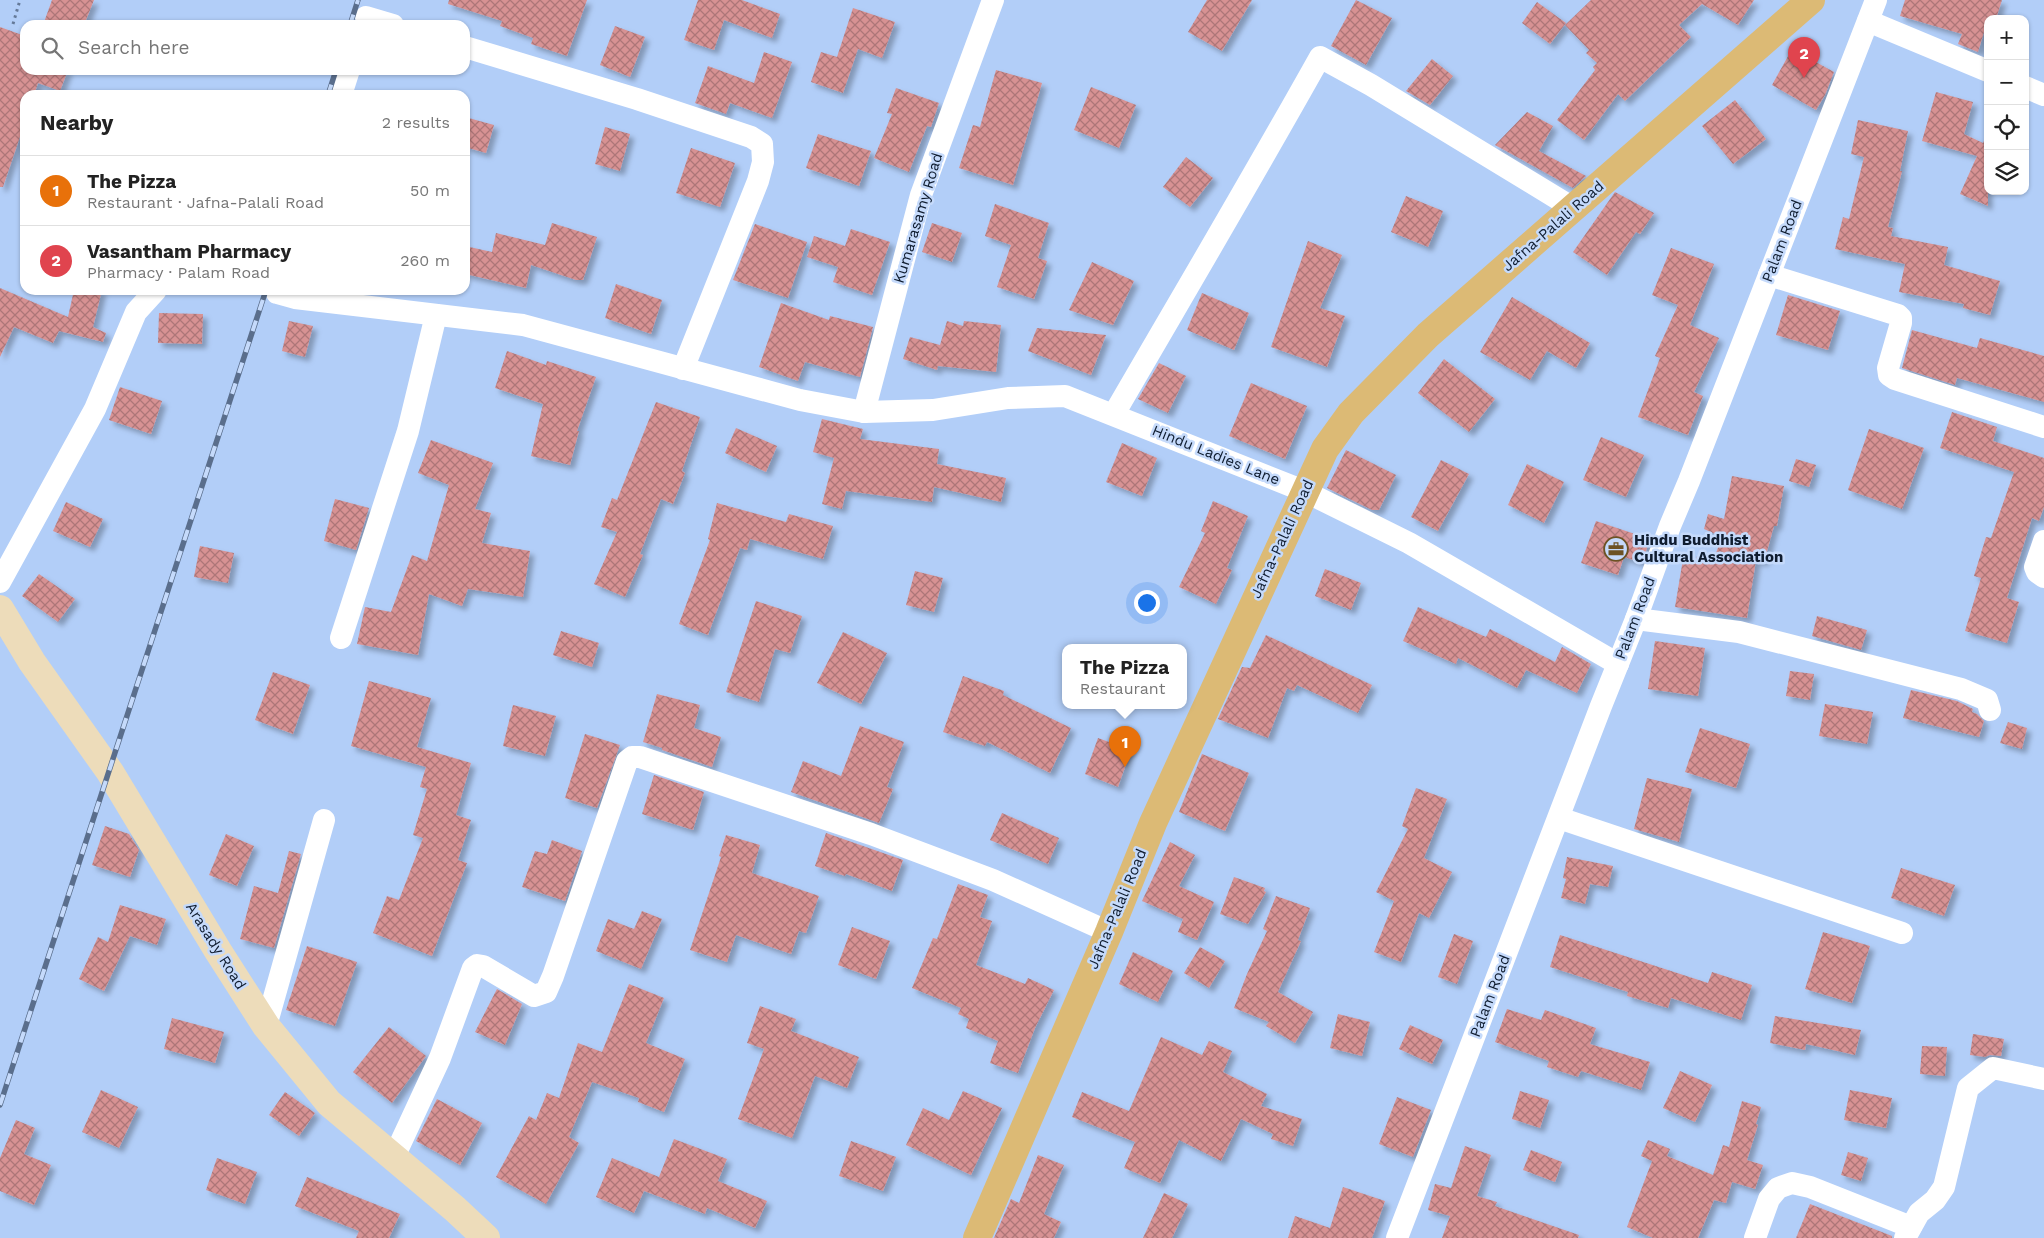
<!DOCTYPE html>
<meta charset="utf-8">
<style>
body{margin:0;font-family:"Work Sans",sans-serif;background:#f6f6f6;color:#222}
.controls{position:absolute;right:15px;top:15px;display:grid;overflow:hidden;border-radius:10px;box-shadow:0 1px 4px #0004}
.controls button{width:45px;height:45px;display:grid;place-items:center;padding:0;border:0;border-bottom:1px solid #e0e0e0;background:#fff;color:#222;font:25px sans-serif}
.you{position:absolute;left:1146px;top:602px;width:18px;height:18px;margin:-12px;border:4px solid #fff;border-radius:50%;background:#1a73e8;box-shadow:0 0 0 8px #1a73e833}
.badge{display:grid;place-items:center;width:32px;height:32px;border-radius:50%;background:#2563eb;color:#fff;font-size:16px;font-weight:700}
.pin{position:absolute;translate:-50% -41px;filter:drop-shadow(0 1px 2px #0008)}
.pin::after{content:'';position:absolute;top:26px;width:18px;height:15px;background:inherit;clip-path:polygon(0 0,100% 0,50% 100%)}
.popup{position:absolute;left:1062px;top:644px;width:125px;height:65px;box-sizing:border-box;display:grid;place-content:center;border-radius:10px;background:#fff;filter:drop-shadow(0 1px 4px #0005);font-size:16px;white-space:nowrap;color:#767676}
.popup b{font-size:19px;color:#222}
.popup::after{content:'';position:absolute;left:50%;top:100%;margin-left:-10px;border:10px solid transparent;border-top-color:#fff}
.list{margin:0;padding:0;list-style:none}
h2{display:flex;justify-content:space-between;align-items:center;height:65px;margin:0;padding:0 20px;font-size:21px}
h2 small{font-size:16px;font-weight:400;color:#767676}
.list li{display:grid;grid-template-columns:32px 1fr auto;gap:15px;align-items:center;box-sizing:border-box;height:70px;padding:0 20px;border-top:1px solid #e0e0e0}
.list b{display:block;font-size:19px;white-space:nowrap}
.list p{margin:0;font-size:16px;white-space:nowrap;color:#767676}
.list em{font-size:16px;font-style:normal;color:#767676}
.icon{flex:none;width:28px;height:28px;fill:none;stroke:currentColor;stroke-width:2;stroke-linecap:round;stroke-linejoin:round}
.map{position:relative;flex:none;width:2044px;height:1238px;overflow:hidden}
.search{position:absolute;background:#fff;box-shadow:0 1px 4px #0004;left:20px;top:20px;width:450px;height:55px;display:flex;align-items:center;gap:12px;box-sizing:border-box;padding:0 18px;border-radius:15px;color:#767676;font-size:19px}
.panel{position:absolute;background:#fff;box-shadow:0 1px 4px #0004;left:20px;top:90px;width:450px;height:205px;border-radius:15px}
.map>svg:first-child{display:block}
.building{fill:url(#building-cross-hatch);filter:url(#shadow)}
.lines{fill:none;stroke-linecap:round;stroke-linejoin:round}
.path{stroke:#647998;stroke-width:3;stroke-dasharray:2.5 4;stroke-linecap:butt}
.minor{stroke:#fff;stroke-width:22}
.secondary{stroke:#eddcba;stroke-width:28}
.primary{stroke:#dcba75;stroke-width:28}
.rail-casing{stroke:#5a6e8c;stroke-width:5.5}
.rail{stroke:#c5dafb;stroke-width:4;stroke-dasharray:11;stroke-linecap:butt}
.labels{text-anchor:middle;stroke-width:5;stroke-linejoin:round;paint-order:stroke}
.street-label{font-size:15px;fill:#0f1c2f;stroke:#c5dafb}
.poi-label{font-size:15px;font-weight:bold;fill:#0f1c2f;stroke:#c5dafb;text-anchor:start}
</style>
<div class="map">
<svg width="2044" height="1238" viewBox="0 0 2044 1238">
<defs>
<pattern id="building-cross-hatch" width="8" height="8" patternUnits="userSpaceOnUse" patternTransform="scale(1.25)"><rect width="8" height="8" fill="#d79293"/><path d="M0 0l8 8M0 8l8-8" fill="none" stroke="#ad7678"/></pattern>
<filter id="shadow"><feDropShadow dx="4.5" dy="4.5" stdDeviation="2.5" flood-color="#0004"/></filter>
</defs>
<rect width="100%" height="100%" fill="#b2cef8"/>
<!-- building -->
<g class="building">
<path d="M52,0H94L84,25H43Z"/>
<path d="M449,0H587L567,56L531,44L533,38L500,26L502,21L448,4Z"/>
<path d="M698,0H742L780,14L772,38L724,20L714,50L684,40Z"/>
<path d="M1207,0H1252L1222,51L1188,32Z"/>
<path d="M1356,0L1392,18L1366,65L1331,46Z"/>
<path d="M1591,0H1754L1738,25L1702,4L1679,25L1691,37L1625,101L1618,94L1584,140L1557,120L1595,70L1593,67L1597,63L1586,53L1589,50L1565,25Z"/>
<path d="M1905,0H2002L1996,19H1988L1978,52L1958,44L1962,34L1900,16Z"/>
<path d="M1537,2L1566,23L1550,44L1522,23Z"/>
<path d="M853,8L895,22L882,58L858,49L843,93L811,82L821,52L837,57Z"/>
<path d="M615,26L645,37L630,77L600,65Z"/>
<path d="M0,27L25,36V70H68L60,91L38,83L34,95H25V122L3,187H0Z"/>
<path d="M1792,49L1834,72L1825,95L1816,110L1772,85Z"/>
<path d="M764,52L792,62L772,118L730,103L726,114L695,103L708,66L754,83Z"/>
<path d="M1432,59L1453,76L1430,105L1406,91Z"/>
<path d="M996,70L1042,83L1013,185L959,168L973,125L980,127Z"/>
<path d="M1091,87L1136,105L1119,148L1074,130Z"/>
<path d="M896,88L939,103L931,127L927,126L909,172L874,158L892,114L887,113Z"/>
<path d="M1936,92L1973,102L1964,134L1983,143L1988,132V206L1960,194L1977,156L1922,141Z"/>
<path d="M1735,100L1766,139L1733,164L1702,126Z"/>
<path d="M1527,112L1553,126L1539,151L1586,176L1573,188L1495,145Z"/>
<path d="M465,117L494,125L486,153L465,147Z"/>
<path d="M1858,120L1908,131L1900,171H1902L1888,227L1893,228L1891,236L1948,247L1944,265L2000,281L1990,315L1963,308L1964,304L1899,292L1905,264L1835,249L1843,217L1849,219L1864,157L1851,154Z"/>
<path d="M605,127L630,134L620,171L595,164Z"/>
<path d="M818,134L871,151L859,186L806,168Z"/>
<path d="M691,148L735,163L720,207L676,193Z"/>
<path d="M1186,157L1213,178L1190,207L1163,187Z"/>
<path d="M1615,192L1654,213L1640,234L1636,232L1607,275L1573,252Z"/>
<path d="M1406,196L1443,211L1428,247L1391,232Z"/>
<path d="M995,204L1049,223L1038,258L1047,261L1034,299L997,287L1011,245L985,236Z"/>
<path d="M552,223L597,237L583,280H576L531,265L526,288L465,274V246L492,252L496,233L545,245Z"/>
<path d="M932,223L962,233L952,262L922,252Z"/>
<path d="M755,224L807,242L788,298L733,280Z"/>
<path d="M851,229L890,242L872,295L833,282L838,267L807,257L814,236L845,246Z"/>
<path d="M1308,241L1342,255L1320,308L1345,316L1327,367L1271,347Z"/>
<path d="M1671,248L1714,264L1690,325L1719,338L1694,392L1703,396L1688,435L1638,417L1660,358L1655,356L1678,305L1652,295Z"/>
<path d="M1092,262L1134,281L1113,325L1069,310Z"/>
<path d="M616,284L662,300L651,334L605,318Z"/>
<path d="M0,288L68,317L74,290H102L93,327L106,333L103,342L59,331L53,343L14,327L0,357Z"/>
<path d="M1202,293L1249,313L1234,350L1187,330Z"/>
<path d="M1788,295L1840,311L1828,350L1776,335Z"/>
<path d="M1512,297L1590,343L1576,368L1547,351L1530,380L1480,352Z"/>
<path d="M781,303L829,320L830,316L873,327L860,377L805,362L798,381L759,367Z"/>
<path d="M159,313L203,314L202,344L158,343Z"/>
<path d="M289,321L313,326L305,357L282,351Z"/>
<path d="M947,321L963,326L964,321L1001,325L996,372L938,366L937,370L903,359L910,337L940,345Z"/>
<path d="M1037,328L1106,335L1091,375L1028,351Z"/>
<path d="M1912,330L1977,348L1980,338L2044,356V402L1957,378L1955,385L1902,368Z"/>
<path d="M507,351L546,365L547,361L596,377L577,431H579L570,465L531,456L543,404L495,388Z"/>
<path d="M1444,359L1495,399L1469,432L1418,393Z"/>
<path d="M1159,363L1186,376L1168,413L1138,399Z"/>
<path d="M1251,383L1307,406L1285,459L1229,436Z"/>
<path d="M120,387L162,401L151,434L109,420Z"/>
<path d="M656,402L700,417L682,471L685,473L673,504L661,499L640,554L643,555L625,597L594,584L617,532L601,527L612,498L617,500Z"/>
<path d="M1952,412L1997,427L1993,441L2044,458V507L2039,521L2032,518L2007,598L2019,602L2007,643L1965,631L1981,578L1974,576L1986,537L1991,538L2014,472L1940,448Z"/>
<path d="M822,419L863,429L860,439L939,449L937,464L1006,478L1001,502L934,487L932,502L846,491L842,509L822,504L834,458L813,452Z"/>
<path d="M736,428L777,446L766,472L725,453Z"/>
<path d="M1869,429L1924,448L1902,509L1848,490Z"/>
<path d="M1601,437L1644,455L1626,497L1583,480Z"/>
<path d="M431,440L493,463L475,509L491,513L482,543L530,551L523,597L468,589L462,606L429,594L418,655L357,644L365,607L391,612L412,555L427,561L449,485L418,473Z"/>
<path d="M1122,443L1157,458L1142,496L1106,482Z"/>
<path d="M1346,450L1396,475L1379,510H1372L1327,488Z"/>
<path d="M1796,459L1816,465L1809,487L1789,481Z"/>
<path d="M1441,460L1469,474L1438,531L1411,517Z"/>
<path d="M1527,464L1564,482L1544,523L1508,505Z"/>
<path d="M1732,476L1784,486L1777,526H1774L1764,562L1756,560L1747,618L1675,607L1683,559L1696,561L1697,556L1713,561L1722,537L1704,529L1708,514L1724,519Z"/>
<path d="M335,499L369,508L356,550L324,541Z"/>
<path d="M1213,501L1248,516L1227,568L1232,570L1216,604L1179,587L1205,533L1201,531Z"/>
<path d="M66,502L103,519L90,547L53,531Z"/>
<path d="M717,503L786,522L789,514L833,526L823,559L750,539L747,550L740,548L708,635L679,624L710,540L708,539Z"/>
<path d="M1596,521L1650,539L1642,563L1624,557L1618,575L1581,563Z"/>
<path d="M200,546L234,553L228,583L194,577Z"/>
<path d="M1325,569L1361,583L1351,610L1315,596Z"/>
<path d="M915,571L943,578L934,612L906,605Z"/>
<path d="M39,574L75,599L58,622L22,596Z"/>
<path d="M756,601L802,616L790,653L775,649L759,702L726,692Z"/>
<path d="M1418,607L1486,637L1490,629L1555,662L1562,647L1591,664L1577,693L1526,670L1517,688L1458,658L1456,664L1403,641Z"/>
<path d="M1817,616L1867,630L1861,650L1812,636Z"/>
<path d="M561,631L599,643L592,667L553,655Z"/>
<path d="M843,632L887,653L861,704L817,683Z"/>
<path d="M1266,635L1372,685L1358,713L1297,685L1294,691L1287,688L1268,738L1218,719L1242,667L1250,668Z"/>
<path d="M1655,641L1705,648L1698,696L1648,689Z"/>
<path d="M1790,671L1814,674L1810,700L1786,696Z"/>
<path d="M273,672L310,685L293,734L255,720Z"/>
<path d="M963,676L1004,691L1003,695L1071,728L1050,773L987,742L985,746L943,732Z"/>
<path d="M369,681L431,698L417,747L471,763L456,815L471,820L458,860L467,863L432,956L373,933L387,896L399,900L423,838L413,835L427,789L420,787L426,767L351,746Z"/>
<path d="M1911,690L1957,701L1973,709L1972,712L1977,714L1984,721L1979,737L1903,718Z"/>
<path d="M657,694L700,705L694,728L721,737L712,767L662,750V748L643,742Z"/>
<path d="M1825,704L1873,712L1867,744L1819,736Z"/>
<path d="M513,705L556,716L545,756L503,746Z"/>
<path d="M2008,722L2027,728L2022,749L2000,743Z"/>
<path d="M860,726L904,742L887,787L893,789L879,823L791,792L803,761L841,776Z"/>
<path d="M1700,728L1750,744L1736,788L1685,772Z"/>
<path d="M585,734L620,745L597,808L565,798Z"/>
<path d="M1098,738L1131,750L1118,787L1085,774Z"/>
<path d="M1202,754L1249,773L1225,831L1179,812Z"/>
<path d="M654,775L704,792L693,830L642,814Z"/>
<path d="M1647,778L1692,789L1679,842L1634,829Z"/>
<path d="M1416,788L1447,799L1424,858L1452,872L1429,918L1419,913L1401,962L1374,952L1394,901L1376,892L1408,829L1402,826Z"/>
<path d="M1002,813L1059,838L1048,864L990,840Z"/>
<path d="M105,826L129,834L139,850L130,877L92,865Z"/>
<path d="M826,833L903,860L892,891L846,874L845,876L815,866Z"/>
<path d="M226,834L254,846L237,886L209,875Z"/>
<path d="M726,835L760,845L752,873L819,896L806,933L799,931L791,954L736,935L727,962L690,950L721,857L719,856Z"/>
<path d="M552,840L582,851L565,901L522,887L535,851L547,854Z"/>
<path d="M1170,842L1195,855L1179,886L1214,902L1197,940L1178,932L1183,919L1142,901Z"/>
<path d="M289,851L301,854L274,948L240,939L254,886L278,893Z"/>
<path d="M1567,857L1613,866L1608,887L1590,884L1585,904L1561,898L1566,879L1563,878Z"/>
<path d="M1901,868L1955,885L1944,916L1891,898Z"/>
<path d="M1234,877L1265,888L1264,891L1266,892L1248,924L1220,914Z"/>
<path d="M958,884L988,895L980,917L992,921L976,965L1025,984L1028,978L1054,990L1035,1028L1018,1073L990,1063L998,1041L966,1028L969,1019L958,1014L961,1008L912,988L933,938L937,939Z"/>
<path d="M1276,896L1310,908L1298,940L1301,941L1278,992L1313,1012L1295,1043L1266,1026L1269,1022L1234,1008L1247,974L1267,931L1263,929Z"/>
<path d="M120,905L166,919L157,945L130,936L104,991L79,979L98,937L108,942Z"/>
<path d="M642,911L662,919L641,969L596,951L608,919L634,929Z"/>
<path d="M852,927L890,941L876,979L838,965Z"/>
<path d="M1823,932L1870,946L1852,1003L1805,989Z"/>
<path d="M1454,934L1473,941L1457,984L1438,977Z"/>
<path d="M1560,935L1708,983L1712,972L1752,985L1741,1020L1671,998L1668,1008L1627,996L1628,992L1550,967Z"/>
<path d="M307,946L357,962L335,1026L286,1010Z"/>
<path d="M1200,947L1225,961L1209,988L1184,973Z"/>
<path d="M1133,952L1173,971L1158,1002L1119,984Z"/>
<path d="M629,984L664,998L646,1043L685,1059L664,1112L638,1102L639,1098L592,1082L569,1137L579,1143L546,1204L496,1177L529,1116L536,1120L547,1093L559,1098L578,1043L602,1052Z"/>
<path d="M497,989L522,1004L505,1045L475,1032Z"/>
<path d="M760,1006L796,1019L791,1031L859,1057L847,1088L815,1076L792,1138L738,1119L764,1049L747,1043Z"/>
<path d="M1507,1009L1541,1020L1545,1010L1596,1028L1590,1044L1650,1062L1641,1090L1581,1071L1578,1077L1547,1067L1549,1061L1495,1042Z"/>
<path d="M1338,1014L1370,1022L1362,1056L1330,1048Z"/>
<path d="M1775,1016L1861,1030L1855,1055L1806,1044L1805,1050L1770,1043Z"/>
<path d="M172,1018L224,1032L215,1063L164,1049Z"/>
<path d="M1410,1025L1443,1040L1432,1064L1399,1049Z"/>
<path d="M389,1027L426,1056L392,1103L353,1072Z"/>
<path d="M1973,1034L2004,1039L2001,1056L1990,1055L1985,1057L1970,1055Z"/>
<path d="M1161,1037L1202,1055L1209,1041L1232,1051L1223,1072L1267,1094L1261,1106L1302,1119L1293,1146L1271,1139L1273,1134L1241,1119L1221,1161L1179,1140L1160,1183L1124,1168L1135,1142L1072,1117L1082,1092L1129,1111Z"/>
<path d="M1922,1046L1947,1047L1945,1076L1920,1074Z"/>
<path d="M1680,1071L1712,1085L1695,1122L1663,1108Z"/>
<path d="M101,1090L138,1107L119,1148L82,1132Z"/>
<path d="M1850,1090L1892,1098L1886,1128L1844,1120Z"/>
<path d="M963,1091L1002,1108L971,1175L906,1145L923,1108L949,1120Z"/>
<path d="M1520,1091L1549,1100L1540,1128L1512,1119Z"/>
<path d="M285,1092L315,1113L299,1136L269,1115Z"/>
<path d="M1397,1097L1431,1110L1413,1157L1379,1144Z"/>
<path d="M437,1099L482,1123L460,1165L416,1141Z"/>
<path d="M1742,1101L1761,1107L1756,1124L1758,1125L1747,1160L1763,1165L1755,1189L1732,1182L1726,1203L1714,1200L1698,1238H1653L1627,1227L1652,1161L1641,1156L1648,1140L1670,1149L1667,1156L1713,1175L1723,1145L1729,1147Z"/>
<path d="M16,1120L35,1128L24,1154L51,1165L34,1205L0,1191V1158Z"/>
<path d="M674,1139L727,1159L718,1181L767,1201L755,1228L707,1208L705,1214L644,1191L634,1213L596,1197L612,1158L659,1177Z"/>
<path d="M851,1141L896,1157L883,1191L839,1176Z"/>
<path d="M1465,1146L1491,1155L1477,1196L1497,1202L1495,1206L1579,1235L1578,1238H1442L1450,1216L1428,1210L1435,1184L1451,1188Z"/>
<path d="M1531,1150L1562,1162L1555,1182L1523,1170Z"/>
<path d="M1848,1152L1868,1158L1861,1181L1841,1175Z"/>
<path d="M1038,1155L1064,1165L1044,1214L1061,1222L1054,1238H994L1011,1199L1019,1203Z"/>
<path d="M217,1158L257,1172L245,1204L206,1190Z"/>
<path d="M307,1177L400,1214L389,1238H356L359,1231L295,1206Z"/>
<path d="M1343,1187L1385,1201L1372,1238H1288L1295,1216L1330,1228Z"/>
<path d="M1164,1193L1188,1204L1172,1238H1143Z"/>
<path d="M1810,1204L1892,1236V1238H1796Z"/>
</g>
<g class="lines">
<!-- path -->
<path class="path" d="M13,24L20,0"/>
<!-- minor -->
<g class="minor">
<path d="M366,17L393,25"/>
<path d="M1868,21L1988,71"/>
<path d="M465,47L637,99L751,137L762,144L763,162L758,181L683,369"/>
<path d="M2025,87L2044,95"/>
<path d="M341,95L349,70"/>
<path d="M1769,275L1898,315L1901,318V323L1888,368L1889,375L1895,379L2044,427"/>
<path d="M278,290L277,293L295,298L523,325L800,400L864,412L933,410L1008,398L1065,396L1304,491L1409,543L1618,664"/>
<path d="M864,412L921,195L993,0"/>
<path d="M1114,414C1183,295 1253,177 1320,57L1371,85L1573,208"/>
<path d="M2044,541L2035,567L2037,572L2044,577"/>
<path d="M0,582L95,409L136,312L156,290"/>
<path d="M1636,619L1739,632L1961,689L1987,700L1990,710"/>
<path d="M341,638L408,431L436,315"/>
<path d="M1559,818L1902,933"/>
<path d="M266,1026L324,820"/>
<path d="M394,1157L440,1058L473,968L477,965L483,966L534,996L546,992L553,976L627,761L632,757H640L871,834L993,880L1109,932"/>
<path d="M1397,1238L1601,706L1636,619L1670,526L1689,481L1876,0"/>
<path d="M1755,1238L1769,1199L1778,1188L1792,1183L1810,1187L1911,1227"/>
<path d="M1905,1238L1919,1213L1935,1200L1944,1187L1968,1088L1993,1068L2044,1079"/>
</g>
<!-- secondary -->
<path class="secondary" d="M0,609L32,662L110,772L218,951L266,1026L329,1103L455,1209L486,1238"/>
<!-- primary -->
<path class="primary" d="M977,1238L1109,932L1153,823L1325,449L1351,413L1428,335L1811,0"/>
<!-- rail casing -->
<g class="rail-casing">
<g id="rail">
<path d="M350,25L358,0"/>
<path d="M328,95L336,70"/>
<path d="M0,1105L266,290"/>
</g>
</g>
<!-- rail -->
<use href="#rail" class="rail"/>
</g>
<!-- icons -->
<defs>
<g id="office-ring" transform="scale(1.25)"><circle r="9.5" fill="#c5dafb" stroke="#6d5224" stroke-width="1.5"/><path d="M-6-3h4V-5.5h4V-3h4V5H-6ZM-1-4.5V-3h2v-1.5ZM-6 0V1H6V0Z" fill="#6d5224"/></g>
</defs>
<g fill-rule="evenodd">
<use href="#office-ring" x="1616" y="549"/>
</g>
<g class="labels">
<!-- street labels -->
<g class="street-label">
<text transform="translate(918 218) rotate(-73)" y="5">Kumarasamy Road</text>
<text transform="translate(1553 226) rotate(-41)" y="5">Jafna-Palali Road</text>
<text transform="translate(1782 241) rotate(-69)" y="5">Palam Road</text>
<text transform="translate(1216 455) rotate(22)" y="5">Hindu Ladies Lane</text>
<text transform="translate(1282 539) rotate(-65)" y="5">Jafna-Palali Road</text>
<text transform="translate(1635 618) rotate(-69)" y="5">Palam Road</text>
<text transform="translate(1117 909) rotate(-67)" y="5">Jafna-Palali Road</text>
<text transform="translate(216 946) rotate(58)" y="5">Arasady Road</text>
<text transform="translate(1490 996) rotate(-69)" y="5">Palam Road</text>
</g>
<!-- poi labels -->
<g class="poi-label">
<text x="1634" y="545">Hindu Buddhist<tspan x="1634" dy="17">Cultural Association</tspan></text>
</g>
</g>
</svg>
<div class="controls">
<button>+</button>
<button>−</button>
<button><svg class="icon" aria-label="locate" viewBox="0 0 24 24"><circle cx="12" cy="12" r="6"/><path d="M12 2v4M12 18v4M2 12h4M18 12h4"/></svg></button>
<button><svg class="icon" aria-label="layers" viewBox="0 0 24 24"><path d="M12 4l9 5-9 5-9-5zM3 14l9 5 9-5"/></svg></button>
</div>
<div class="you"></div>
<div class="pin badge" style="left:1125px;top:767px;background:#e8710a">1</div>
<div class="popup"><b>The Pizza</b>Restaurant</div>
<div class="pin badge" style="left:1804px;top:78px;background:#e0444e">2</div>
<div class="search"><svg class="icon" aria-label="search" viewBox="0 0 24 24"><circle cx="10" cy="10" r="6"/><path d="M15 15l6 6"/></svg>Search here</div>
<section class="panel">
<h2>Nearby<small>2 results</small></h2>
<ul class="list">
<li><span class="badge" style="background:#e8710a">1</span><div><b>The Pizza</b><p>Restaurant · Jafna-Palali Road</p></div><em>50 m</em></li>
<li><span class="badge" style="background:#e0444e">2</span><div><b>Vasantham Pharmacy</b><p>Pharmacy · Palam Road</p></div><em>260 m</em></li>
</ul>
</section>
</div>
